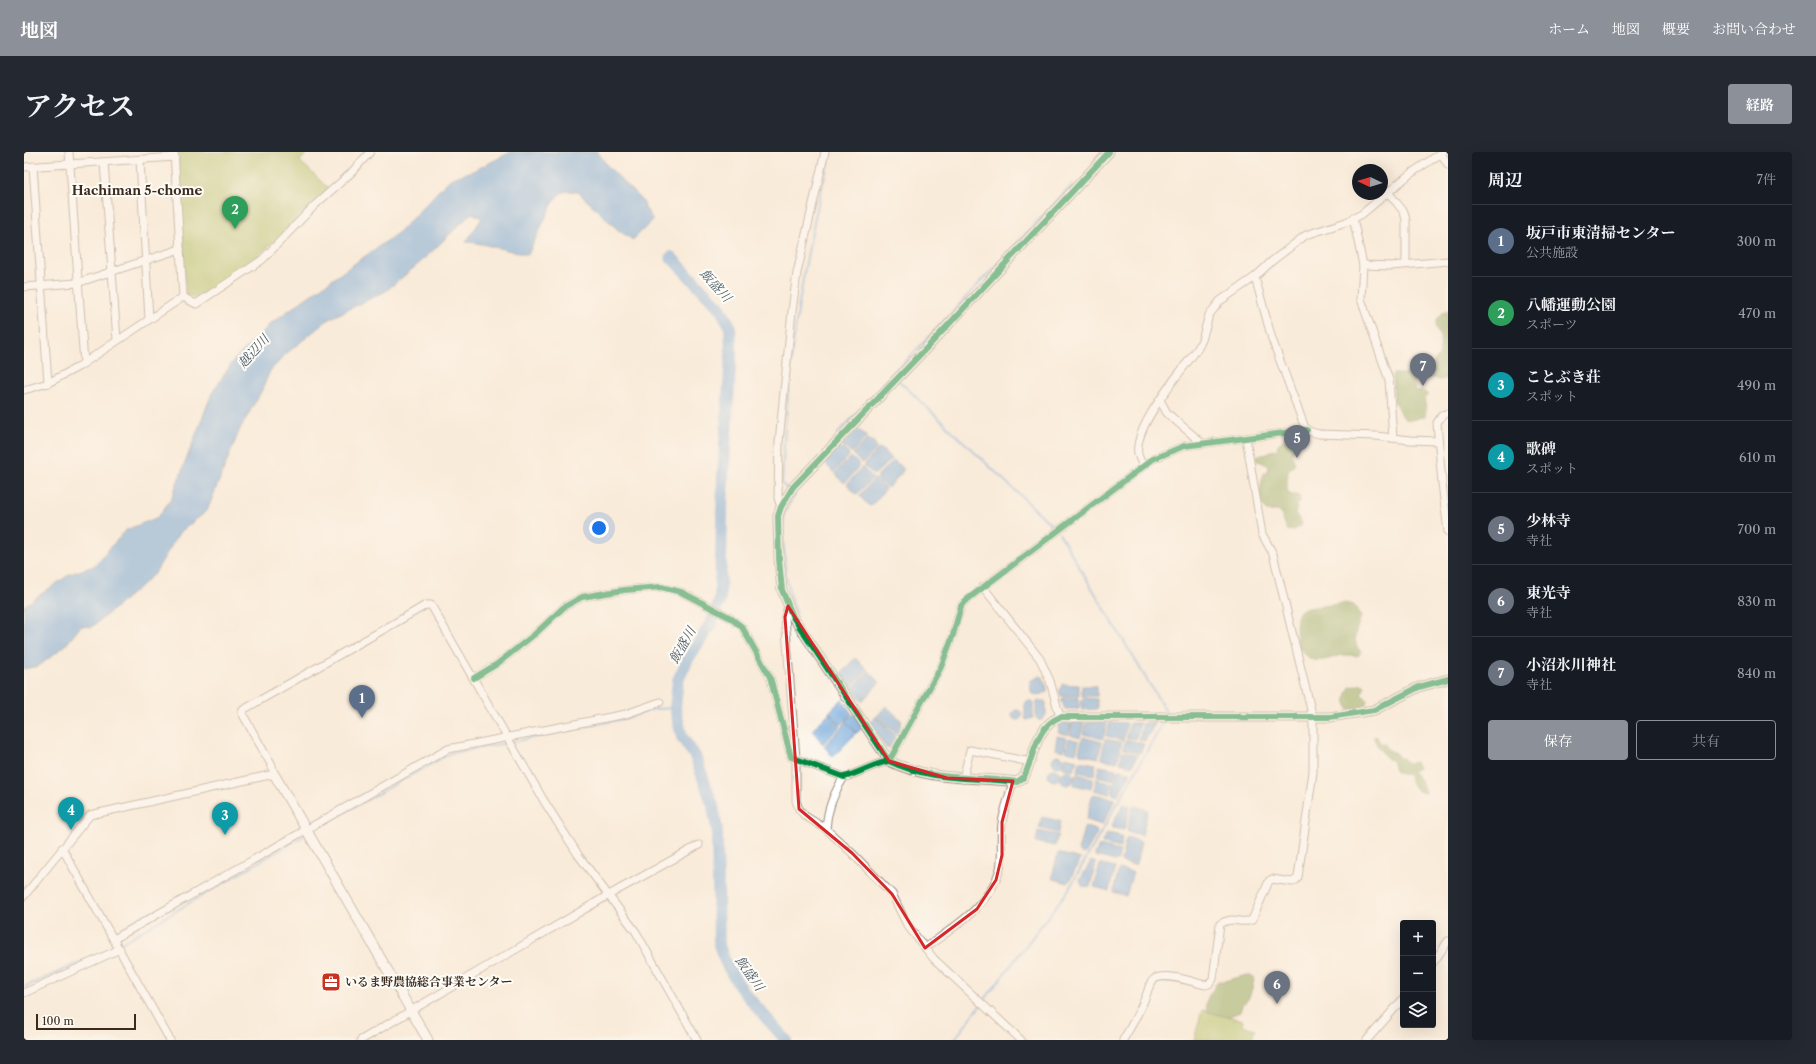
<!DOCTYPE html>
<html lang="ja">
<meta charset="utf-8">
<style>
body{margin:0;font-family:"Libre Caslon Text","Noto Serif JP",serif;background:#242831;color:#f1f3f6}
.controls{position:absolute;right:12px;bottom:12px;display:grid;overflow:hidden;border-radius:4px;box-shadow:0 4px 16px #0002}
.controls button{width:36px;height:36px;display:grid;place-items:center;padding:0;border:0;border-bottom:1px solid #363941;background:#171b24;color:#f1f3f6;font:20px sans-serif}
.compass{position:absolute;left:1328px;top:12px;width:36px;height:36px;border-radius:50%;background:#171b24;box-shadow:0 4px 16px #0002;rotate:274deg}
.scale{position:absolute;left:12px;bottom:10px;width:100px;box-sizing:border-box;padding-left:4px;border:2px solid #3b2a1e;border-top:0;font-size:11px;line-height:14px;white-space:nowrap;color:#3b2a1e;-webkit-text-stroke:3px #fdfcf7;paint-order:stroke}
.you{position:absolute;left:575px;top:376px;width:14px;height:14px;margin:-10px;border:3px solid #fff;border-radius:50%;background:#1a73e8;box-shadow:0 0 0 6px #1a73e833}
.badge{display:grid;place-items:center;width:26px;height:26px;border-radius:50%;background:#8c9099;color:#fff;font-size:13px;font-weight:700}
.pin{position:absolute;translate:-50% -33px;filter:drop-shadow(0 1px 2px #0008)}
.pin::after{content:'';position:absolute;top:21px;width:14px;height:12px;background:inherit;clip-path:polygon(0 0,100% 0,50% 100%)}
.list{margin:0;padding:0;list-style:none}
h2{display:flex;justify-content:space-between;align-items:center;height:52px;margin:0;padding:0 16px;font-size:17px}
h2 small{font-size:13px;font-weight:400;color:#9ea1a6}
.list li{display:grid;grid-template-columns:26px 1fr auto;gap:12px;align-items:center;box-sizing:border-box;height:72px;padding:0 16px;border-top:1px solid #363941}
.list b{display:block;font-size:15px;white-space:nowrap}
.list p{margin:0;font-size:13px;white-space:nowrap;color:#9ea1a6}
.list em{font-size:13px;font-style:normal;color:#9ea1a6}
.actions{display:flex;gap:8px;padding:12px 16px}
.actions a{flex:1;padding:9px 0;border:1px solid #8c9099;border-radius:4px;text-align:center;font-size:14px;color:#8c9099}
.actions .main{background:#8c9099;color:#fff}
.icon{flex:none;width:22px;height:22px;fill:none;stroke:currentColor;stroke-width:2;stroke-linecap:round;stroke-linejoin:round}
.map{position:relative;flex:none;width:1424px;height:888px;overflow:hidden;border-radius:4px}
header{display:flex;align-items:center;gap:24px;box-sizing:border-box;height:56px;padding:0 20px;background:#8c9099;color:#fff}
header strong{font-size:19px}
nav{display:flex;gap:22px;margin-inline-start:auto;font-size:14px}
.intro{display:flex;align-items:center;justify-content:space-between;box-sizing:border-box;height:96px;padding:0 24px}
h1{margin:0;font-size:28px}
.button{padding:10px 18px;border-radius:4px;background:#8c9099;color:#fff;font-size:14px;font-weight:700}
main{display:flex;gap:24px;padding:0 24px}
aside{flex:1;background:#171b24;border-radius:4px;box-shadow:0 4px 16px #0002}
.map>svg:first-child{display:block}
.green{fill:#acbe61;stroke:#747440}
.forest{fill:#89a557;stroke:#62683a}
.water{fill:#69a1d8;stroke:#52667b}
.lines{fill:none;stroke-linecap:round;stroke-linejoin:round}
.stream{stroke:#69a1d8;stroke-width:2}
.river{stroke:#69a1d8;stroke-width:12}
.minor-casing{stroke:#9a8a7c;stroke-width:9}
.tertiary-casing{stroke:#9a8a7c;stroke-width:11}
.minor{stroke:#fff;stroke-width:7}
.tertiary{stroke:#fff;stroke-width:9}
.cycleway-casing{stroke:#fdfcf7;stroke-width:8}
.cycleway{stroke:#00873e;stroke-width:6}
.marked{fill:none;stroke:#d62828;stroke-width:3;stroke-linejoin:round}
.labels{text-anchor:middle;stroke-width:4;stroke-linejoin:round;paint-order:stroke}
.poi-label{font-size:12px;font-weight:bold;fill:#3b2a1e;stroke:#fdfcf7;text-anchor:start}
.neighbourhood-label{font-size:13px;font-weight:bold;fill:#3b2a1e;stroke:#fdfcf7}
.water-label{font-size:13px;font-style:italic;fill:#4d5a68;stroke:#fdfcf7}
</style>
<header>
<strong>地図</strong>
<nav><a>ホーム</a><a>地図</a><a>概要</a><a>お問い合わせ</a></nav>
</header>
<div class="intro"><h1>アクセス</h1><a class="button">経路</a></div>
<main>
<div class="map">
<svg width="1424" height="888" viewBox="0 0 1424 888">
<rect width="100%" height="100%" fill="#fdfcf7"/>
<filter id="ink" filterUnits="userSpaceOnUse"><feTurbulence type="fractalNoise" baseFrequency=".025" numOctaves="2"/><feDisplacementMap in="SourceGraphic" scale="8" xChannelSelector="R" yChannelSelector="G"/><feConvolveMatrix kernelMatrix="1 2 1 2 8 2 1 2 1" color-interpolation-filters="sRGB"/></filter>
<filter id="wash" filterUnits="userSpaceOnUse"><feTurbulence type="fractalNoise" baseFrequency=".012" numOctaves="4" result="noise"/><feDisplacementMap in="SourceGraphic" scale="16" xChannelSelector="R" yChannelSelector="G"/><feGaussianBlur stdDeviation="0.9" result="paint"/><feColorMatrix in="noise" values="0 0 0 0 0 0 0 0 0 0 0 0 0 0 0 0 0 1.4 0 .05"/><feComposite in="paint" operator="in"/></filter>
<g filter="url(#wash)">
<rect width="100%" height="100%" fill="#f9ebd9"/>
<!-- green -->
<g class="green">
<path d="M154,0H284L276,9L305,37C274,64 247,95 215,120C203,130 188,138 174,147L162,142Z"/>
<path d="M1178,858L1219,868L1218,873L1231,877L1227,888H1170Z"/>
</g>
<!-- forest -->
<g class="forest">
<path d="M1424,158V226L1416,228L1405,225L1390,231L1392,240L1399,239L1404,243L1400,246L1402,257L1401,265C1395,265 1391,268 1385,268C1375,268 1376,256 1370,250L1369,222H1384L1388,218V215L1398,213L1407,215L1412,207L1415,205C1416,199 1417,192 1416,185C1415,182 1413,179 1412,176C1411,167 1417,161 1424,158Z"/>
<path d="M1261,287L1266,289L1270,297L1267,302L1271,311L1264,319L1263,333L1264,341L1268,343H1275L1276,350L1270,354L1273,355L1271,362L1278,371L1276,375L1268,379L1263,378L1258,363L1254,359H1242C1240,355 1237,350 1236,346C1234,339 1239,331 1238,323L1243,320L1246,314L1232,308L1233,304C1241,304 1245,298 1253,298L1254,292Z"/>
<path d="M1322,451L1330,453L1337,465C1332,478 1327,489 1337,500L1334,504C1330,503 1326,503 1322,503C1311,503 1300,511 1289,508C1286,507 1277,499 1275,496C1272,489 1270,463 1277,458C1279,456 1316,452 1322,451Z"/>
<path d="M1338,532L1341,534L1337,543L1344,547C1341,557 1336,557 1327,559C1319,551 1321,544 1326,535Z"/>
<path d="M1350,584L1353,585L1356,591L1361,592V595L1367,600H1371L1375,606H1379L1384,612L1391,610L1394,616L1388,619L1397,629L1401,641C1391,640 1387,631 1384,622H1377L1371,619L1368,608L1363,607C1359,600 1350,592 1350,584Z"/>
<path d="M1226,823L1230,825C1230,833 1226,843 1223,850L1219,851L1216,860L1203,865L1184,860C1179,851 1185,843 1190,836L1191,832L1194,829H1201L1219,824Z"/>
</g>
<!-- water -->
<g class="water">
<path d="M487,0H574L582,12L621,52L620,54L629,68L609,88L594,78L554,40C548,39 541,38 536,42C528,48 510,91 504,103L453,91L442,90L458,66L448,61L398,109L362,139L305,167L262,202L246,219L237,240L216,277L183,359L155,381L131,421L109,441L68,475L57,474L41,494L15,514L0,517V454L46,422L70,414L102,378L134,365L147,347L188,241L210,208L247,171L375,80L426,27L451,18Z"/>
<path d="M834,277L843,284L829,300H826L819,294V292Z"/>
<path d="M843,287L850,290L852,297L840,310L837,311L829,302Z"/>
<path d="M816,295L824,301L825,304L811,319L809,320L801,311Z"/>
<path d="M854,297H858L867,307L850,323L841,315V312Z"/>
<path d="M827,305L836,313L822,330H819L811,321Z"/>
<path d="M869,308L879,316V319L865,335H862L854,327V323Z"/>
<path d="M838,315L849,326L834,341L832,342L823,332Z"/>
<path d="M850,327H852L862,337L848,353L845,354L835,344Z"/>
<path d="M831,506L844,518L823,539L814,525Z"/>
<path d="M845,519L856,530L841,546L829,535Z"/>
<path d="M1016,524L1019,525L1024,539C1020,543 1011,544 1007,541L1006,529Z"/>
<path d="M1039,532L1055,533V544H1037L1035,538Z"/>
<rect x="1058" y="534" width="15" height="10"/>
<path d="M829,535L841,546L838,550L834,546L831,550L824,540Z"/>
<path d="M1039,546H1055V557H1041L1037,548Z"/>
<path d="M1059,546L1073,547V557L1058,558L1057,548Z"/>
<path d="M818,547L828,562L817,573L805,560Z"/>
<path d="M1003,549H1008L1009,551V566L1002,568L1001,566V550Z"/>
<path d="M1014,549H1021L1022,551V563L1018,568H1014L1012,566V551Z"/>
<path d="M862,554L878,569L873,582L852,565Z"/>
<circle cx="993" cy="563" r="5"/>
<path d="M805,561L816,574L799,592L788,578Z"/>
<path d="M830,562L838,576L833,581L822,569Z"/>
<path d="M851,565L872,584L865,596H862L846,571Z"/>
<path d="M822,570L832,581L809,605L800,594Z"/>
<path d="M1041,570L1047,572L1044,583L1034,580L1036,572Z"/>
<path d="M1051,570H1058L1060,571L1056,586L1046,583L1048,571Z"/>
<path d="M1081,570L1083,572L1079,587L1059,582L1062,571Z"/>
<path d="M1086,570L1103,571L1099,589L1082,584Z"/>
<path d="M1106,571H1116L1112,587L1102,585Z"/>
<path d="M1119,571H1130L1131,572L1121,589L1115,587Z"/>
<path d="M1033,584L1043,586L1040,599L1031,597Z"/>
<path d="M1059,585L1078,590L1074,606L1056,602L1055,599Z"/>
<path d="M1045,586L1055,589L1052,601L1042,599Z"/>
<path d="M1081,587L1098,591L1093,610L1077,607Z"/>
<path d="M1102,587L1120,592L1116,601L1099,597Z"/>
<path d="M1098,599L1114,603L1108,614L1096,611Z"/>
<circle cx="1034" cy="609" r="6"/>
<path d="M1042,605L1053,608L1050,619L1039,616Z"/>
<path d="M1055,609L1072,612L1070,623L1054,620Z"/>
<path d="M1075,614L1092,617L1089,628L1073,624Z"/>
<circle cx="1030" cy="623" r="6"/>
<path d="M1095,618L1105,620L1106,622L1094,643L1091,644L1088,641L1093,619Z"/>
<circle cx="1043" cy="626" r="7"/>
<path d="M1052,622L1069,626L1067,637L1050,633Z"/>
<path d="M1072,627L1089,631L1085,642L1070,638Z"/>
<path d="M1070,642L1090,647L1091,649L1078,673L1062,668L1068,644Z"/>
<path d="M1099,652L1106,655L1100,678L1089,676L1088,673Z"/>
<path d="M1109,654L1124,658L1118,683L1104,680L1103,677Z"/>
<path d="M1018,665L1036,669L1034,681L1015,676Z"/>
<path d="M1062,675L1072,678L1073,681L1061,702H1059L1054,699L1060,676Z"/>
<path d="M1014,679L1034,683L1031,694L1012,690Z"/>
<path d="M1083,681L1098,684L1097,696L1079,692L1078,689Z"/>
<path d="M1104,685L1117,690L1112,712L1110,713L1097,710V708L1102,687Z"/>
<path d="M1075,694L1096,699L1094,709H1091L1071,704V702Z"/>
<path d="M1034,701L1057,707L1044,731L1029,727L1028,725Z"/>
<path d="M1067,709L1072,711L1066,735L1058,734L1056,728Z"/>
<path d="M1076,712L1091,716L1085,739L1070,735Z"/>
<path d="M1095,717L1109,720L1102,744L1089,740Z"/>
</g>
<g class="lines">
<!-- stream -->
<g class="stream">
<path d="M875,229L1032,377"/>
<path d="M814,281L1048,33"/>
<path d="M764,338L758,332C762,220 778,108 807,0"/>
<path d="M759,372L760,361L771,343L769,342"/>
<path d="M1035,381L1141,558L1142,563"/>
<path d="M759,386C761,411 761,438 773,461"/>
<path d="M488,590L603,566L630,557L651,556"/>
<path d="M287,679L427,601L483,591"/>
<path d="M87,797L281,683"/>
<path d="M0,835L83,799"/>
<path d="M930,888L1045,737L1141,567"/>
</g>
<!-- river -->
<path class="river" d="M647,105L696,156L706,174L707,202L699,325L696,447L688,470L664,507L654,528L651,556L658,585L671,604L689,654L693,678L695,793C707,832 736,858 762,888"/>
</g>
</g>
<g filter="url(#ink)">
<g class="lines">
<!-- minor casing -->
<g class="minor-casing">
<g id="minor">
<path d="M45,0L60,211"/>
<path d="M1417,1L1424,13"/>
<path d="M116,8L125,167"/>
<path d="M80,10L93,188"/>
<path d="M9,14L24,231"/>
<path d="M0,15L151,5"/>
<path d="M1364,40L1380,60L1382,68V112"/>
<path d="M1329,66L1339,113L1337,147L1365,228L1369,286"/>
<path d="M1339,113L1367,114L1424,109"/>
<path d="M1231,125L1248,187L1281,276L1287,280L1295,282L1352,284L1386,288L1414,289"/>
<path d="M0,135L53,131L156,97"/>
<path d="M159,145L172,152L238,108L291,53L327,21L346,0"/>
<path d="M0,238L24,231L54,215L159,145L150,0"/>
<path d="M1136,248L1143,261L1179,292"/>
<path d="M1424,261L1418,263L1413,271L1418,331L1424,380"/>
<path d="M1119,314C1117,310 1115,306 1114,302C1109,274 1158,219 1174,196L1178,188L1185,163L1196,149L1231,125L1248,109L1282,83L1322,70L1338,62L1386,22L1419,0"/>
<path d="M757,355L754,346L755,290L768,159L773,121L801,0"/>
<path d="M959,435L1016,507L1026,529L1036,565"/>
<path d="M764,454L761,465L772,607V649L775,657L781,664L802,677L828,701L868,742L883,773L910,807L997,888"/>
<path d="M450,526L473,512L511,482L540,455L558,445L600,438L637,435L657,440L705,465L718,475L746,525L767,605L820,625C836,621 849,612 865,609L917,515L929,483L937,454L941,449L1129,307L1160,294L1283,278"/>
<path d="M939,627L946,598L1007,610"/>
<path d="M802,677C803,658 809,642 820,625"/>
<path d="M38,696L146,888"/>
<path d="M0,744L66,663L250,622L248,614L218,561L219,558L383,464L402,453H407L520,649L555,704L612,780L673,888"/>
<path d="M90,787L424,597L602,562L636,550"/>
<path d="M901,796C930,775 966,754 976,717C979,702 976,686 978,671C980,657 986,643 989,629"/>
<path d="M1409,811L1424,789"/>
<path d="M0,841L96,797"/>
<path d="M337,888L583,744L675,693"/>
<path d="M1099,888C1108,873 1117,858 1123,841C1125,835 1126,829 1132,826C1144,821 1169,830 1181,833L1185,832L1189,827L1196,772C1210,763 1215,773 1228,768L1245,729L1248,727L1268,730L1272,728L1274,725L1289,620V566L1249,402L1238,382L1222,286"/>
<path d="M1343,888L1379,847"/>
</g>
</g>
<!-- tertiary casing -->
<g class="tertiary-casing">
<g id="tertiary">
<path d="M1085,0L913,185L769,335L757,355L754,364L755,407L758,438L769,465L865,609C909,630 947,624 993,630L1000,625C1010,604 1012,574 1036,565H1306L1350,558L1395,535L1424,527"/>
<path d="M250,622L404,888"/>
</g>
</g>
<!-- minor -->
<use href="#minor" class="minor"/>
<!-- tertiary -->
<use href="#tertiary" class="tertiary"/>
<!-- cycleway casing -->
<g class="cycleway-casing">
<g id="cycleway">
<path d="M1085,0L913,185L769,335L757,355L754,364L755,407L758,438L769,465L865,609C909,630 947,624 993,630L1000,625C1010,604 1012,574 1036,565H1306L1350,558L1395,535L1424,527"/>
<path d="M450,526L473,512L511,482L540,455L558,445L600,438L637,435L657,440L705,465L718,475L746,525L767,605L820,625C836,621 849,612 865,609L917,515L929,483L937,454L941,449L1129,307L1160,294L1283,278"/>
</g>
</g>
<!-- cycleway -->
<use href="#cycleway" class="cycleway"/>
</g>
</g>
<!-- marked area -->
<path d="M0 0H1424V888H0ZM764,454L865,609L923,626L989,629L978,670V703L972,728L953,757L901,796L868,742L828,701L775,657L761,465Z" fill="#f9ebd9" fill-opacity=".55" fill-rule="evenodd"/>
<path class="marked" d="M764,454L865,609L923,626L989,629L978,670V703L972,728L953,757L901,796L868,742L828,701L775,657L761,465Z"/>
<!-- icons -->
<defs>
<g id="office-square" transform="scale(1)"><rect x="-9" y="-9" width="18" height="18" rx="4" fill="#c8321e" stroke="#fdfcf7"/><path d="M-6-3h4V-5.5h4V-3h4V5H-6ZM-1-4.5V-3h2v-1.5ZM-6 0V1H6V0Z" fill="#fff"/></g>
</defs>
<g fill-rule="evenodd">
<use href="#office-square" x="307" y="830"/>
</g>
<g class="labels">
<!-- poi labels -->
<g class="poi-label">
<text x="321" y="834">いるま野農協総合事業センター</text>
</g>
<!-- neighbourhood labels -->
<g class="neighbourhood-label">
<text x="113" y="43">Hachiman 5-chome</text>
</g>
<!-- water labels -->
<g class="water-label">
<text transform="translate(692 133) rotate(48)" y="5">飯盛川</text>
<text transform="translate(229 199) rotate(-48)" y="5">越辺川</text>
<text transform="translate(658 493) rotate(-60)" y="5">飯盛川</text>
<text transform="translate(726 821) rotate(55)" y="5">飯盛川</text>
</g>
</g>
</svg>
<div class="controls">
<button>+</button>
<button>−</button>
<button><svg class="icon" aria-label="layers" viewBox="0 0 24 24"><path d="M12 4l9 5-9 5-9-5zM3 14l9 5 9-5"/></svg></button>
</div>
<svg class="compass" viewBox="-18 -18 36 36"><path d="M0-13l5 13h-10z" fill="#e53935"/><path d="M0 13l5-13h-10z" fill="#9ea1a6"/></svg>
<div class="scale">100 m</div>
<div class="you"></div>
<div class="pin badge" style="left:338px;top:566px;background:#5c6f8a">1</div>
<div class="pin badge" style="left:211px;top:77px;background:#2e9e5b">2</div>
<div class="pin badge" style="left:201px;top:683px;background:#0f9aa8">3</div>
<div class="pin badge" style="left:47px;top:678px;background:#0f9aa8">4</div>
<div class="pin badge" style="left:1273px;top:306px;background:#6b7280">5</div>
<div class="pin badge" style="left:1253px;top:852px;background:#6b7280">6</div>
<div class="pin badge" style="left:1399px;top:234px;background:#6b7280">7</div>
</div>
<aside>
<h2>周辺<small>7件</small></h2>
<ul class="list">
<li><span class="badge" style="background:#5c6f8a">1</span><div><b>坂戸市東清掃センター</b><p>公共施設</p></div><em>300 m</em></li>
<li><span class="badge" style="background:#2e9e5b">2</span><div><b>八幡運動公園</b><p>スポーツ</p></div><em>470 m</em></li>
<li><span class="badge" style="background:#0f9aa8">3</span><div><b>ことぶき荘</b><p>スポット</p></div><em>490 m</em></li>
<li><span class="badge" style="background:#0f9aa8">4</span><div><b>歌碑</b><p>スポット</p></div><em>610 m</em></li>
<li><span class="badge" style="background:#6b7280">5</span><div><b>少林寺</b><p>寺社</p></div><em>700 m</em></li>
<li><span class="badge" style="background:#6b7280">6</span><div><b>東光寺</b><p>寺社</p></div><em>830 m</em></li>
<li><span class="badge" style="background:#6b7280">7</span><div><b>小沼氷川神社</b><p>寺社</p></div><em>840 m</em></li>
</ul>
<div class="actions"><a class="main">保存</a><a>共有</a></div>
</aside>
</main>
